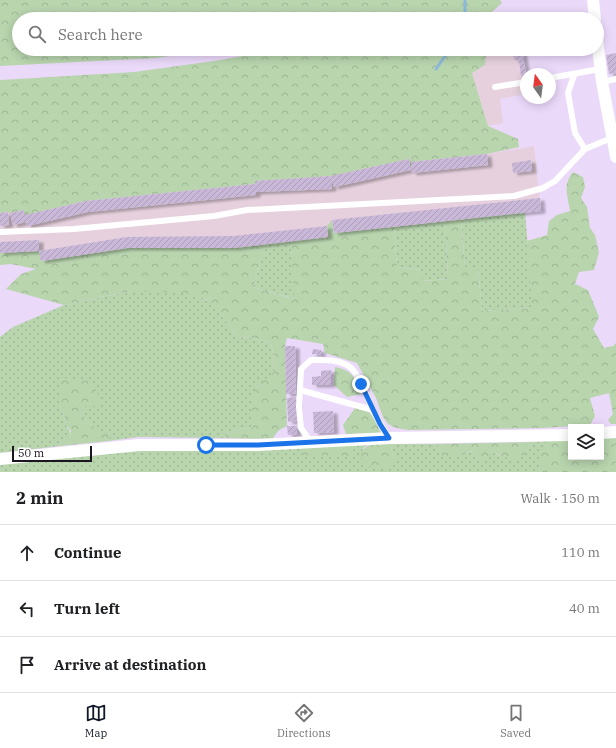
<!DOCTYPE html>
<meta charset="utf-8">
<style>
body{margin:0;font-family:"IBM Plex Serif",serif;background:#f6f6f6;color:#202124}
.controls{position:absolute;right:12px;bottom:12px;display:grid;overflow:hidden;border-radius:0px;box-shadow:0 2px 10px #0003}
.controls button{width:36px;height:36px;display:grid;place-items:center;padding:0;border:0;border-bottom:1px solid #e0e0e0;background:#fff;color:#202124;font:20px sans-serif}
.compass{position:absolute;left:520px;top:68px;width:36px;height:36px;border-radius:50%;background:#fff;box-shadow:0 2px 10px #0003;rotate:346deg}
.scale{position:absolute;left:12px;bottom:10px;width:80px;box-sizing:border-box;padding-left:4px;border:2px solid #1b1520;border-top:0;font-size:11px;line-height:14px;white-space:nowrap;color:#1b1520;-webkit-text-stroke:3px #fff;paint-order:stroke}
.stop{position:absolute;width:12px;height:12px;margin:-9px;border:3px solid #1a73e8;border-radius:50%;background:#fff}
.stop.end{background:#1a73e8;border-color:#fff;box-shadow:0 1px 4px #0008}
.list{margin:0;padding:0;list-style:none}
h2{display:flex;justify-content:space-between;align-items:center;height:52px;margin:0;padding:0 16px;font-size:17px}
h2 small{font-size:13px;font-weight:400;color:#757577}
.list li{display:grid;grid-template-columns:26px 1fr auto;gap:12px;align-items:center;box-sizing:border-box;height:56px;padding:0 16px;border-top:1px solid #e0e0e0}
.list b{display:block;font-size:15px;white-space:nowrap}
.list em{font-size:13px;font-style:normal;color:#757577}
.icon{flex:none;width:22px;height:22px;fill:none;stroke:currentColor;stroke-width:2;stroke-linecap:round;stroke-linejoin:round}
.map{position:relative;flex:none;width:616px;height:472px;overflow:hidden}
.search{position:absolute;background:#fff;box-shadow:0 2px 10px #0003;left:12px;right:12px;top:12px;height:44px;display:flex;align-items:center;gap:10px;box-sizing:border-box;padding:0 14px;border-radius:22px;color:#757577;font-size:15px}
.sheet{height:220px;background:#fff}
nav{display:flex;justify-content:space-around;align-items:center;box-sizing:border-box;height:56px;border-top:1px solid #e0e0e0;background:#fff;font-size:11px;color:#757577}
nav a{display:grid;justify-items:center;gap:2px}
nav .on{color:#111827}
.map>svg:first-child{display:block}
.industrial{fill:#e6d0dd}
.grass{fill:url(#grass-dots)}
.forest{fill:url(#forest-crowns)}
.lines{fill:none;stroke-linecap:round;stroke-linejoin:round}
.stream{stroke:#8bb9dc;stroke-width:3}
.building{fill:url(#building-hatch);filter:url(#shadow)}
.service{stroke:#fff;stroke-width:6}
.minor{stroke:#fff;stroke-width:12}
.route{stroke:#1a73e8;stroke-width:5}
</style>
<div class="map">
<svg width="616" height="472" viewBox="0 0 616 472">
<defs>
<pattern id="grass-dots" width="8" height="8" patternUnits="userSpaceOnUse"><rect width="8" height="8" fill="#b8d5ae"/><path d="M2 2h.1M6 6h.1" fill="none" stroke="#9eb695" stroke-width="1.8" stroke-linecap="round"/></pattern>
<pattern id="forest-crowns" width="20" height="18" patternUnits="userSpaceOnUse"><rect width="20" height="18" fill="#b8d5ae"/><path d="M2 6a3 3 0 1 1 6 0M12 15a3 3 0 1 1 6 0" fill="none" stroke="#9eb695"/></pattern>
<pattern id="building-hatch" width="6" height="6" patternUnits="userSpaceOnUse"><rect width="6" height="6" fill="#cab8d9"/><path d="M-1 1l2-2M0 6l6-6M5 7l2-2" fill="none" stroke="#ad9dba"/></pattern>
<filter id="shadow"><feDropShadow dx="4.5" dy="2.5" stdDeviation="1" flood-color="#0004"/></filter>
</defs>
<rect width="100%" height="100%" fill="#ebd9fa"/>
<!-- industrial -->
<g class="industrial">
<path d="M487,49H522L526,76V94L500,99L503,123L488,126L472,73L485,65Z"/>
<path d="M534,146L541,211L334,233L333,221L328,237L234,248H127L41,261L0,253V213L23,210L25,215L86,201L255,184L409,159L411,167V162L487,154Z"/>
</g>
<!-- grass -->
<g class="grass">
<path d="M525,212L533,308L482,311L478,268H465L461,219Z"/>
<path d="M445,221L448,279L422,281L421,270L397,267L394,227Z"/>
<path d="M291,241L295,299L253,287L266,244Z"/>
<path d="M131,291C156,291 183,288 205,299C216,304 230,327 237,337L252,338L271,343L274,358L273,365L275,370L271,376L257,386L253,427C243,430 234,428 225,434L226,438L138,437L109,441V436L88,423L81,412L85,406H97L60,407C63,412 64,418 66,424C67,429 71,430 71,436L61,440L60,446L0,453V337L13,327L64,305Z"/>
<path d="M547,441L539,462L540,472H0V464L139,450L367,445L362,449L395,459L390,444H437L442,456H460L471,451L479,460L494,452L499,455L525,454L532,442Z"/>
</g>
<!-- forest -->
<g class="forest">
<path d="M0,0H500L502,3L492,12L495,19H19V49H218L156,58L0,66Z"/>
<path d="M280,49H487L485,65L472,73L488,126L518,139L519,147L487,154L411,162V170L409,159L331,176L256,181L255,184L86,201L25,215L23,210L10,213L8,212L0,213V80L134,72L221,60Z"/>
<path d="M573,172L583,177L585,187L581,198L587,207L590,228L595,235L599,253L594,270L579,272L575,284L588,290L599,317L593,329L604,348L613,346L616,343V424H611L608,420L613,414L609,393L590,398L595,416L590,425L542,428L409,430L396,428L388,424L383,417L376,398L357,363L325,353L323,344L287,338L285,346L287,426C280,429 276,432 273,439L226,438L225,434C234,428 242,430 253,427C254,415 248,396 257,387C262,380 270,378 275,370L273,365L274,358L271,343L252,338L237,337L221,314L206,299L179,292L131,291L64,305L6,289L21,274L36,269L11,264L0,265V253L39,251L42,261L127,248L266,244L253,287L294,299L291,241L328,237L327,226L332,220L334,233L394,227L397,267L421,270L423,281L448,279L445,221L461,219L465,268H478L482,311L532,308L527,241L547,235L549,221L557,215L570,211C568,196 562,186 573,172Z"/>
<path d="M335,367C354,371 354,377 361,394L347,397L334,385Z"/>
<path d="M62,378L90,381C96,387 97,393 101,400L97,406H85L81,412L88,423L110,436L109,441L60,446L61,440L71,436V431L66,425L64,416L60,407L59,380Z"/>
<path d="M355,408L369,412L373,417L381,433L346,434L343,425Z"/>
<path d="M616,434V472H540C538,456 538,454 547,441L571,439V457H601V436Z"/>
<path d="M532,442L525,454L511,460L494,452L487,461L479,460L471,451L460,456H442L437,444Z"/>
<path d="M390,444L395,459L389,468C375,470 369,469 360,456C364,441 376,445 390,444Z"/>
<path d="M351,446L354,449L352,456L303,455L299,451L300,448Z"/>
</g>
<g class="lines">
<!-- stream -->
<g class="stream">
<path d="M465,19V0"/>
<path d="M436,69L450,49"/>
</g>
</g>
<!-- building -->
<g class="building">
<path d="M513,49H522L526,76H521L519,60H514Z"/>
<path d="M616,53V73L609,74L606,55Z"/>
<path d="M487,154L488,165L412,173L411,162Z"/>
<path d="M409,159L411,170L334,187L331,176Z"/>
<path d="M531,160L532,171L513,173L512,163Z"/>
<path d="M331,176L332,189L256,192V195L108,210L88,212L27,226L26,222L13,225L10,213L23,210L25,215L86,201L255,184V181Z"/>
<path d="M540,198L541,211L334,233L332,220Z"/>
<path d="M8,212L9,225L0,226V213Z"/>
<path d="M327,226L328,237L234,248H127L41,261L39,251L127,237L233,236Z"/>
<path d="M39,240V251L0,253V242Z"/>
<path d="M285,346H295L296,394H286Z"/>
<path d="M313,349L321,350V355L312,354Z"/>
<path d="M331,370V385H312V377L321,376V371Z"/>
<path d="M296,397L297,421L288,422L287,398Z"/>
<path d="M333,411L334,432L314,433L313,412Z"/>
<path d="M287,426H297V434L288,435Z"/>
</g>
<g class="lines">
<!-- service -->
<g class="service">
<path d="M574,75L568,93L575,133L585,149"/>
<path d="M550,78L600,69"/>
<path d="M602,82L616,79"/>
<path d="M495,87L526,82"/>
<path d="M0,232L74,229L214,216L247,210L514,196L543,188L555,181L585,149L614,137"/>
<path d="M300,390L373,410"/>
<path d="M310,441L301,428L299,407L301,369L311,360C324,360 335,359 347,365C359,371 368,399 373,411C378,420 383,429 389,438"/>
</g>
<!-- minor -->
<g class="minor">
<path d="M593,0L595,19"/>
<path d="M597,38L602,82L616,157"/>
<path d="M601,433L616,432"/>
<path d="M0,459L139,445H258L389,438L571,435"/>
</g>
</g>
<g class="lines">
<!-- route -->
<path class="route" d="M206,445H258L389,438L380,424L361,384"/>
</g>
</svg>
<div class="controls">
<button><svg class="icon" aria-label="layers" viewBox="0 0 24 24"><path d="M12 4l9 5-9 5-9-5zM3 14l9 5 9-5"/></svg></button>
</div>
<svg class="compass" viewBox="-18 -18 36 36"><path d="M0-13l5 13h-10z" fill="#e53935"/><path d="M0 13l5-13h-10z" fill="#757577"/></svg>
<div class="scale">50 m</div>
<div class="stop" style="left:206px;top:445px"></div>
<div class="stop end" style="left:361px;top:384px"></div>
<div class="search"><svg class="icon" aria-label="search" viewBox="0 0 24 24"><circle cx="10" cy="10" r="6"/><path d="M15 15l6 6"/></svg>Search here</div>
</div>
<section class="sheet">
<h2>2 min<small>Walk · 150 m</small></h2>
<ul class="list">
<li><svg class="icon" aria-label="ahead" viewBox="0 0 24 24"><path d="M12 20V5M6 11l6-6 6 6"/></svg><div><b>Continue</b></div><em>110 m</em></li>
<li><svg class="icon" aria-label="left" viewBox="0 0 24 24"><path d="M17 20v-9H6M10 6l-5 5 5 5"/></svg><div><b>Turn left</b></div><em>40 m</em></li>
<li><svg class="icon" aria-label="arrive" viewBox="0 0 24 24"><path d="M6 21V4h12l-3 4 3 4H6"/></svg><div><b>Arrive at destination</b></div></li>
</ul>
</section>
<nav>
<a class="on"><svg class="icon" aria-label="map" viewBox="0 0 24 24"><path d="M3 6l6-2 6 2 6-2v14l-6 2-6-2-6 2zM9 4v14M15 6v14"/></svg>Map</a>
<a><svg class="icon" aria-label="directions" viewBox="0 0 24 24"><path d="M12 3l9 9-9 9-9-9zM9 14v-3h6M13 9l2 2-2 2"/></svg>Directions</a>
<a><svg class="icon" aria-label="saved" viewBox="0 0 24 24"><path d="M7 4h10v16l-5-4-5 4z"/></svg>Saved</a>
</nav>
